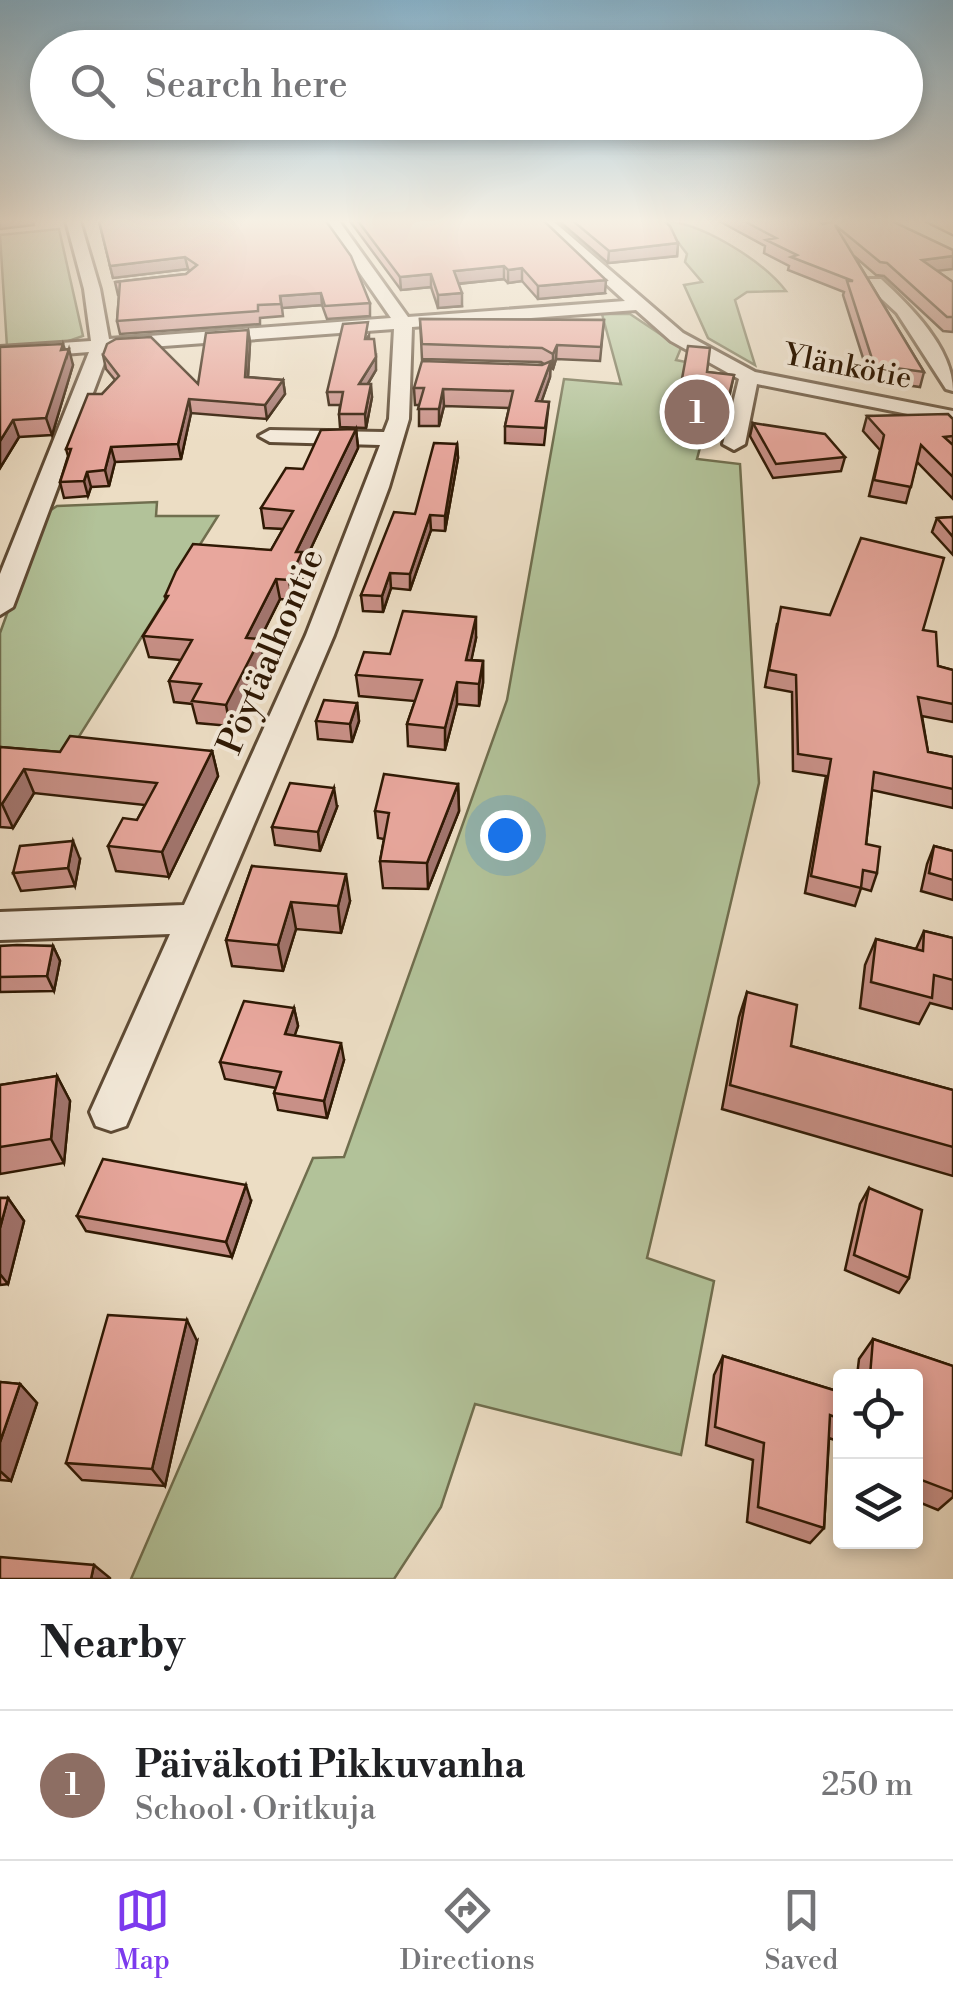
<!DOCTYPE html>
<meta charset="utf-8">
<style>
body{margin:0;font-family:"Libre Bodoni",serif;background:#f2f2f2;color:#202124}
.controls{position:absolute;right:30px;bottom:30px;display:grid;overflow:hidden;border-radius:10px;box-shadow:0 5px 15px #0003}
.controls button{width:90px;height:90px;display:grid;place-items:center;padding:0;border:0;border-bottom:2px solid #e0e0e0;background:#fff;color:#202124;font:50px sans-serif}
.you{position:absolute;left:505px;top:835px;width:35px;height:35px;margin:-25px;border:8px solid #fff;border-radius:50%;background:#1a73e8;box-shadow:0 0 0 15px #1a73e833}
.badge{display:grid;place-items:center;width:65px;height:65px;border-radius:50%;background:#7c3aed;color:#fff;font-size:32px;font-weight:700}
.pin{position:absolute;translate:-50% -50%;border:5px solid #fff;box-shadow:0 2px 10px #0006}
.list{margin:0;padding:0;list-style:none}
h2{display:flex;justify-content:space-between;align-items:center;height:130px;margin:0;padding:0 40px;font-size:42px}
h2 small{font-size:32px;font-weight:400;color:#757577}
.list li{display:grid;grid-template-columns:65px 1fr auto;gap:30px;align-items:center;box-sizing:border-box;height:150px;padding:0 40px;border-top:2px solid #e0e0e0}
.list b{display:block;font-size:38px;white-space:nowrap}
.list p{margin:0;font-size:32px;white-space:nowrap;color:#757577}
.list em{font-size:32px;font-style:normal;color:#757577}
.icon{flex:none;width:55px;height:55px;fill:none;stroke:currentColor;stroke-width:2;stroke-linecap:round;stroke-linejoin:round}
.map{position:relative;flex:none;width:953px;height:1579px;overflow:hidden}
.search{position:absolute;background:#fff;box-shadow:0 5px 15px #0003;left:30px;right:30px;top:30px;height:110px;display:flex;align-items:center;gap:25px;box-sizing:border-box;padding:0 35px;border-radius:55px;color:#757577;font-size:38px}
.sheet{height:280px;background:#fff}
nav{display:flex;justify-content:space-around;align-items:center;box-sizing:border-box;height:140px;border-top:2px solid #e0e0e0;background:#fff;font-size:28px;color:#757577}
nav a{display:grid;justify-items:center;gap:5px}
nav .on{color:#7c3aed}
.map>svg:first-child{display:block}
.green{fill:#b2c299;stroke:#706e4e;stroke-width:2.5}
.lines{fill:none;stroke-linecap:round;stroke-linejoin:round}
.minor-casing{stroke:#5e4a34;stroke-width:6}
.major-casing{stroke:#2f1904;stroke-width:5}
.minor{fill:#f3e9d9;fill-rule:evenodd}
.major{fill:#e6be82;fill-rule:evenodd}
.wall{fill:#c89087;stroke:#2f1904;stroke-width:2.5}
.shaded-wall{fill:#a2756e;stroke:#2f1904;stroke-width:2.5}
.building{fill:#e8a79d;stroke:#2f1904;stroke-width:2.5}
.labels{text-anchor:middle;stroke-width:8;stroke-linejoin:round;paint-order:stroke}
.far-street-label{font-size:30px;fill:#2f1904;stroke:#f3e9d9}
.street-label{font-size:35px;fill:#2f1904;stroke:#f3e9d9}
</style>
<div class="map">
<svg width="953" height="1579" viewBox="0 0 953 1579">
<rect width="100%" height="100%" fill="#ecddc4"/>
<filter id="stains"><feTurbulence type="fractalNoise" baseFrequency=".002" numOctaves="4"/><feColorMatrix values="0 0 0 0 .2 0 0 0 0 .09 0 0 0 0 .02 0 0 0 .5 -.17"/></filter>
<radialGradient id="worn" r=".72"><stop offset=".6" stop-color="#630" stop-opacity="0"/><stop offset="1" stop-color="#630" stop-opacity=".3"/></radialGradient>
<!-- green -->
<g class="green">
<path d="M662,221C700,221 763,261 786,291L747,292L735,300L755,365L708,338L684,285L702,282L685,262L687,254Z"/>
<path d="M59,229L83,336L60,344L7,347L0,235Z"/>
<path d="M602,314H630L681,348L676,360L686,362L699,406L673,403L668,416L693,419L691,430L714,433L712,441L702,440L697,459L740,464L759,783L647,1258L714,1281L681,1455L475,1404L441,1507L394,1579H131L313,1158L344,1157L507,700L564,379L621,384Z"/>
<path d="M157,502L156,516H218L68,754L0,748V633L43,515L57,506Z"/>
</g>
<g class="lines">
<!-- minor casing -->
<g class="minor-casing">
<g id="minor">
<path d="M66,221H80L100,289L109,339L391,318L324,221H339L408,317L625,301L537,221H553L683,333L755,372L953,411V423L757,384L745,444L734,450L723,444L739,379L671,341L636,310L412,327L409,419L389,487L334,635L132,1112L126,1126L111,1131L96,1126L90,1112L170,934L0,940V912L184,905L306,635L380,445L270,442L259,436L270,430L384,432L389,419L394,329L109,350L13,607L0,615V574L89,352L0,359V347L91,341L84,289Z"/>
<path d="M869,279H881C911,307 953,348 953,391L946,389L897,313L869,287Z"/>
</g>
</g>
<!-- major casing -->
<g class="major-casing">
<path id="major" d="M927,221L953,222V234Z"/>
</g>
<!-- minor -->
<use href="#minor" class="minor"/>
<!-- major -->
<use href="#major" class="major"/>
</g>
<!-- wall -->
<g class="wall">
<path d="M99,221L370,303V316L327,319L322,305L282,308L283,316L260,318V324L120,334L117,321L119,295H118L115,282L186,274L190,271L188,269L113,278Z"/>
<path d="M350,221H544L605,293L538,299L522,281L508,283L504,279L458,284L462,306L438,308L431,287L401,290Z"/>
<path d="M559,221H664L678,243L677,256L608,263Z"/>
<path d="M719,221H819L823,224L827,223L825,221H892L937,271L953,282V332L943,331L884,276L876,275L854,256L924,372L920,387L870,380L843,295L844,292L788,270L789,266L764,253L765,246Z"/>
<path d="M420,319L604,320L600,361L556,359L553,369L550,367V377L541,402H549L544,445L505,443V426L509,408L444,406L439,426H419V405H415L414,388L544,364L541,362L422,359Z"/>
<path d="M248,330L250,343L248,377L283,380L285,394L267,419L191,413L181,459L115,462L109,486L91,487L88,496L64,498L60,482L68,456L66,449L102,394L115,380L106,369L103,355L198,384Z"/>
<path d="M369,335V339L376,370L368,384L372,397L366,428L340,427L339,414L340,405H329L327,392Z"/>
<path d="M0,347L65,350L73,365L52,435L19,437L0,468Z"/>
<path d="M707,372L734,375L721,434L690,430L692,419L676,417L679,395Z"/>
<path d="M867,416L953,419V499L917,462L906,503L869,496L880,450L863,431Z"/>
<path d="M753,423L845,457L841,471L773,478L750,436Z"/>
<path d="M356,429L358,448L304,563L305,572L292,600L280,599L260,639L264,660L230,726L197,723L192,704L174,702L169,681L181,660L149,657L143,636L166,600L165,596L271,550L283,529L264,528L261,508L303,469Z"/>
<path d="M457,444L458,458L445,531L431,530L410,590L391,588L383,612L363,611L361,595L415,514Z"/>
<path d="M953,517V555L932,532L937,518Z"/>
<path d="M777,624L923,630L938,666L953,670V722L922,716L928,752L953,757V808L872,790L866,844L877,873L871,891L861,888L855,906L805,893L826,776L793,771L792,692L765,687Z"/>
<path d="M476,638L471,660L483,661V683L479,706L457,704L445,750L408,746L407,724L415,701L359,696L356,675L390,654Z"/>
<path d="M357,703L359,721L352,742L318,739L316,721Z"/>
<path d="M0,747L60,752L212,751L218,776L169,877L116,871L108,846L137,820L145,805L34,793L13,828L0,827Z"/>
<path d="M458,784L459,811L428,889L383,888L380,861L384,839L378,838L375,811Z"/>
<path d="M337,807L320,851L275,845L272,827Z"/>
<path d="M934,846L953,851V900L921,891L927,864Z"/>
<path d="M80,859L75,886L21,891L13,873Z"/>
<path d="M252,866L350,901L341,933L296,929L283,971L232,966L226,940Z"/>
<path d="M924,931L953,938V1009L930,1003L919,1024L860,1008L865,965L876,939L916,949Z"/>
<path d="M0,946H53L60,961L54,991L0,992Z"/>
<path d="M747,992L791,1046L953,1090V1176L722,1109L739,1017Z"/>
<path d="M294,1008L298,1026L294,1036L344,1060L327,1118L278,1110L274,1093L276,1088L225,1079L220,1062Z"/>
<path d="M57,1076L70,1101L64,1163L0,1174V1085Z"/>
<path d="M869,1188L909,1278L899,1293L845,1270L860,1204Z"/>
<path d="M0,1198H8L24,1221L8,1284L0,1285Z"/>
<path d="M251,1201L232,1257L86,1231L77,1216Z"/>
<path d="M873,1339L953,1366V1497L938,1510L916,1501V1376H857L859,1359Z"/>
<path d="M197,1341L165,1486L82,1480L66,1463Z"/>
<path d="M723,1356L840,1392V1442L829,1438L824,1528L810,1543L747,1522L753,1460L706,1445L714,1375Z"/>
<path d="M0,1382L20,1384L37,1403L11,1481L0,1480Z"/>
</g>
<!-- shaded-wall -->
<g class="shaded-wall">
<path d="M0,221H33L34,225L0,229Z"/>
<path d="M678,243L677,256L608,263L609,251Z"/>
<path d="M953,256V269L919,273L922,260Z"/>
<path d="M185,257L188,269L113,278L110,266Z"/>
<path d="M504,266V279L454,284V271Z"/>
<path d="M522,268V281L508,283V270Z"/>
<path d="M431,274V287L401,290L400,277Z"/>
<path d="M606,280L605,293L538,299V286Z"/>
<path d="M321,293L322,305L282,308L280,296Z"/>
<path d="M462,293V306L438,308V295Z"/>
<path d="M248,330L250,343L247,391L245,377Z"/>
<path d="M63,344L67,356L69,349L73,365L52,435L46,418Z"/>
<path d="M557,345L556,359L553,369V354Z"/>
<path d="M376,357V370L360,397L359,384Z"/>
<path d="M551,361L550,377L536,418V401Z"/>
<path d="M283,380L285,394L267,419L265,405Z"/>
<path d="M371,384L372,397L366,428L365,414Z"/>
<path d="M443,389L444,406L439,426V409Z"/>
<path d="M189,399L191,413L181,459L178,444Z"/>
<path d="M13,420L19,437L0,468V441Z"/>
<path d="M356,429L358,448L304,563L305,572L292,600L289,580L296,552Z"/>
<path d="M457,444L458,458L445,531V516Z"/>
<path d="M111,447L115,462L109,486L105,470Z"/>
<path d="M87,472L91,487L88,496L84,481Z"/>
<path d="M430,515L431,530L410,590V574Z"/>
<path d="M390,573L391,588L383,612L382,596Z"/>
<path d="M276,579L280,599L260,639L264,660L230,726L226,705L246,638Z"/>
<path d="M476,617V638L467,681L466,660Z"/>
<path d="M483,661V683L479,706V684Z"/>
<path d="M457,682V704L445,750V728Z"/>
<path d="M357,703L359,721L352,742L350,724Z"/>
<path d="M212,751L218,776L169,877L162,852Z"/>
<path d="M24,769L34,793L13,828L2,804Z"/>
<path d="M458,784L459,811L428,889L427,863Z"/>
<path d="M334,788L337,807L320,851L318,832Z"/>
<path d="M73,841L80,859L75,886L68,868Z"/>
<path d="M346,874L350,901L341,933L338,906Z"/>
<path d="M291,902L296,929L283,971L278,945Z"/>
<path d="M53,946L60,961L54,991L47,976Z"/>
<path d="M294,1008L298,1026L289,1052L285,1034Z"/>
<path d="M341,1043L344,1060L327,1118L324,1101Z"/>
<path d="M57,1076L70,1101L64,1163L51,1139Z"/>
<path d="M246,1185L251,1201L232,1257L226,1242Z"/>
<path d="M8,1198L24,1221L8,1284L0,1274V1228Z"/>
<path d="M187,1320L197,1341L165,1486L152,1469Z"/>
<path d="M20,1384L37,1403L11,1481L0,1471V1442Z"/>
<path d="M94,1565L110,1578V1579H91Z"/>
</g>
<!-- building -->
<g class="building">
<path d="M99,221H326L351,256L370,303L325,306L321,293L280,296L281,304L258,305V311L117,321L120,282H115L186,274L197,265L185,257L110,266Z"/>
<path d="M358,221H544L606,280L538,286L522,268L508,270L504,266L454,271L462,293L438,295L431,274L400,277Z"/>
<path d="M573,221H664L670,226L678,243L609,251Z"/>
<path d="M744,221H819L823,224L833,221H892L953,250V256L922,260L953,282V317H947L887,263L880,262L835,225L924,372L874,365L847,281H853L791,257L797,255L766,240L776,238Z"/>
<path d="M420,319L604,320L601,347L557,345L553,354L542,348L422,344Z"/>
<path d="M368,322L365,339H374L376,357L359,384H371L365,414H339L343,392H327L343,324Z"/>
<path d="M248,330L245,377L283,380L265,405L189,399L178,444L111,447L105,470L87,472L84,481L60,482L71,449H66L88,394H102L119,376L103,355L107,344L116,339L151,337L198,384L206,333Z"/>
<path d="M63,344L61,350L69,349L46,418L13,420L0,441V347Z"/>
<path d="M688,346L710,348L707,372L734,375L725,412L693,408L696,397L679,395Z"/>
<path d="M422,361L542,365L551,361L536,401L549,402L545,428L505,426L513,391L443,389L439,409H418L424,388H414Z"/>
<path d="M948,414L953,419V436L944,437L953,445V477L921,445L911,487L874,480L884,435L867,416Z"/>
<path d="M753,423L825,434L845,457L776,464Z"/>
<path d="M356,429L296,552H302L289,580L276,579L246,638L260,639L226,705L192,701L201,684L169,681L192,640L143,636L168,596H165L176,571L193,544L271,550L293,511L261,508L286,468L303,469L321,430Z"/>
<path d="M434,443L457,444L445,516L430,515L410,574L390,573L382,596L361,595L394,512L415,514Z"/>
<path d="M953,517V537L937,518Z"/>
<path d="M861,538L944,558L923,630L936,632L938,666L953,670V704L918,697L928,752L953,757V789L874,772L866,844L880,847L877,873L863,870L861,888L811,876L831,759L798,754L796,675L769,670L781,607L830,615Z"/>
<path d="M403,611L476,617L466,660L483,661L479,684L457,682L445,728L407,724L422,680L356,675L364,652L390,654Z"/>
<path d="M324,700L357,703L350,724L316,721Z"/>
<path d="M70,736L212,751L162,852L108,846L123,818L137,820L157,783L24,769L2,804H0V747L60,752Z"/>
<path d="M384,774L458,784L427,863L380,861L389,813L375,811Z"/>
<path d="M290,783L334,788L318,832L272,827Z"/>
<path d="M73,841L68,868L13,873L20,846Z"/>
<path d="M934,846L953,851V880L929,873Z"/>
<path d="M252,866L346,874L338,906L291,902L278,945L226,940Z"/>
<path d="M924,931L953,938V980L934,975L932,998L871,982L876,939L923,951Z"/>
<path d="M17,945L53,946L47,976L0,977V946Z"/>
<path d="M747,992L797,1005L791,1046L953,1090V1147L730,1085Z"/>
<path d="M244,1001L294,1008L285,1034L341,1043L324,1101L274,1093L281,1072L220,1062Z"/>
<path d="M57,1076L51,1139L0,1147V1085Z"/>
<path d="M103,1159L246,1185L226,1242L77,1216Z"/>
<path d="M869,1188L922,1210L909,1278L854,1255Z"/>
<path d="M0,1198H8L0,1228Z"/>
<path d="M108,1315L187,1320L152,1469L66,1463Z"/>
<path d="M873,1339L953,1366V1492L916,1478V1376H870Z"/>
<path d="M723,1356L840,1392V1419L830,1415L824,1528L758,1507L764,1443L715,1427Z"/>
<path d="M0,1382L20,1384L0,1442Z"/>
<path d="M0,1557L94,1565L91,1579H0Z"/>
</g>
<!-- sky -->
<linearGradient id="sky" x2="0" y2="1"><stop stop-color="#88b7d2"/><stop offset="0.5" stop-color="#f6f0e4"/><stop offset="1" stop-color="#f6f0e4" stop-opacity="0"/></linearGradient>
<rect width="953" height="442" fill="url(#sky)"/>
<g class="labels">
<!-- far-street labels -->
<g class="far-street-label">
<text transform="translate(848 366) rotate(11)" y="10">Ylänkötie</text>
</g>
<!-- street labels -->
<g class="street-label">
<text transform="translate(270 651) rotate(-67)" y="12">Pöytäalhontie</text>
</g>
</g>
<rect width="100%" height="100%" filter="url(#stains)"/>
<rect width="100%" height="100%" fill="url(#worn)"/>
</svg>
<div class="controls">
<button><svg class="icon" aria-label="locate" viewBox="0 0 24 24"><circle cx="12" cy="12" r="6"/><path d="M12 2v4M12 18v4M2 12h4M18 12h4"/></svg></button>
<button><svg class="icon" aria-label="layers" viewBox="0 0 24 24"><path d="M12 4l9 5-9 5-9-5zM3 14l9 5 9-5"/></svg></button>
</div>
<div class="you"></div>
<div class="pin badge" style="left:697px;top:412px;background:#8d6e63">1</div>
<div class="search"><svg class="icon" aria-label="search" viewBox="0 0 24 24"><circle cx="10" cy="10" r="6"/><path d="M15 15l6 6"/></svg>Search here</div>
</div>
<section class="sheet">
<h2>Nearby<small></small></h2>
<ul class="list">
<li><span class="badge" style="background:#8d6e63">1</span><div><b>Päiväkoti Pikkuvanha</b><p>School · Oritkuja</p></div><em>250 m</em></li>
</ul>
</section>
<nav>
<a class="on"><svg class="icon" aria-label="map" viewBox="0 0 24 24"><path d="M3 6l6-2 6 2 6-2v14l-6 2-6-2-6 2zM9 4v14M15 6v14"/></svg>Map</a>
<a><svg class="icon" aria-label="directions" viewBox="0 0 24 24"><path d="M12 3l9 9-9 9-9-9zM9 14v-3h6M13 9l2 2-2 2"/></svg>Directions</a>
<a><svg class="icon" aria-label="saved" viewBox="0 0 24 24"><path d="M7 4h10v16l-5-4-5 4z"/></svg>Saved</a>
</nav>
